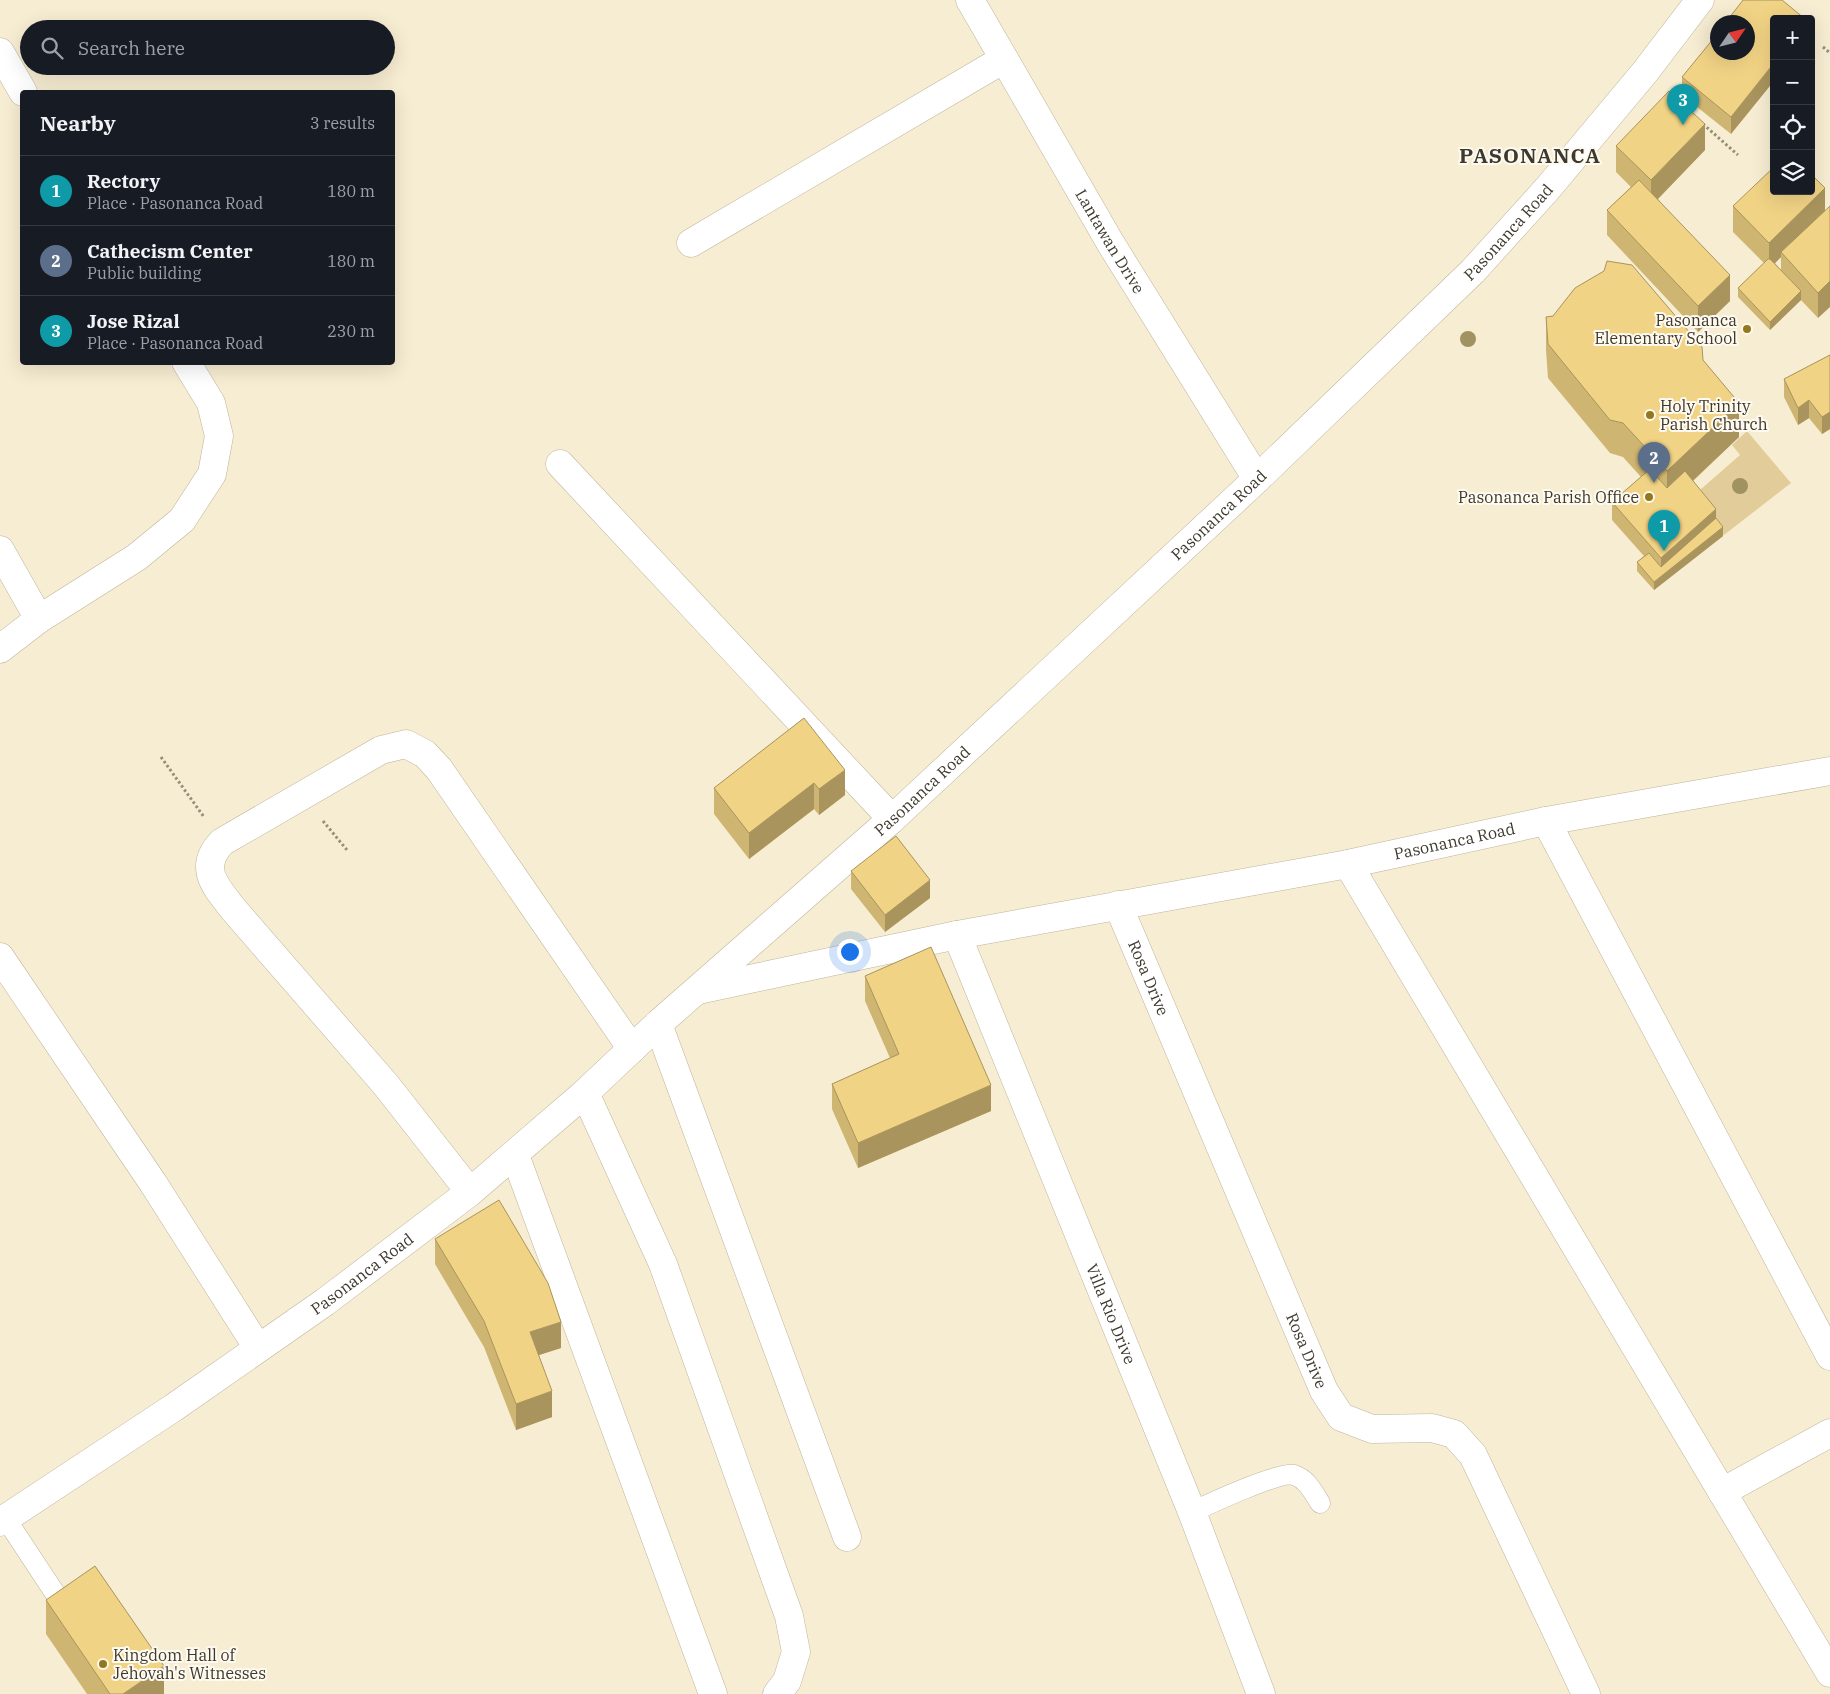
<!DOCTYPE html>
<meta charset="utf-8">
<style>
body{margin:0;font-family:"IBM Plex Serif",serif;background:#242831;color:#f1f3f6}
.controls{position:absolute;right:15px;top:15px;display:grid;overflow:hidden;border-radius:5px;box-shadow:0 5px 20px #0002}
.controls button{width:45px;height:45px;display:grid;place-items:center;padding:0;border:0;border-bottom:1px solid #363941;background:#171b24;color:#f1f3f6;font:25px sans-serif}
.compass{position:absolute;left:1710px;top:15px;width:45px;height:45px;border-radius:50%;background:#171b24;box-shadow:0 5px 20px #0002;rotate:55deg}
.you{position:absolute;left:849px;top:951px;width:18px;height:18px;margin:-12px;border:4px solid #fff;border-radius:50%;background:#1a73e8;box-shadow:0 0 0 8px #1a73e833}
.badge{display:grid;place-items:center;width:32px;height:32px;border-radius:50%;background:#0f766e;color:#fff;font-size:16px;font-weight:700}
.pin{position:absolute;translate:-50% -41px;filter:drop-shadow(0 1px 2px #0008)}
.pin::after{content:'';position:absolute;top:26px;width:18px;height:15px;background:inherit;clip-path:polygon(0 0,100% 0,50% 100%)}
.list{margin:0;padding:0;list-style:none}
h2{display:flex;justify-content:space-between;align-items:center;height:65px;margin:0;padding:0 20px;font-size:21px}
h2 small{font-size:16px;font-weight:400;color:#9ea1a6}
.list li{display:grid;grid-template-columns:32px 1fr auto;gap:15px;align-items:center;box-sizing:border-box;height:70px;padding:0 20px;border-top:1px solid #363941}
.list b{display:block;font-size:19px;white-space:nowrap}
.list p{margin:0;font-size:16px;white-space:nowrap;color:#9ea1a6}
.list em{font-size:16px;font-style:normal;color:#9ea1a6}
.icon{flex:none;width:28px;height:28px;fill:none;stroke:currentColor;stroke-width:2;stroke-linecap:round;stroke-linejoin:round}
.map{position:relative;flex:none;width:1830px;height:1694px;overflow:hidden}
.search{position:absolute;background:#171b24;box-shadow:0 5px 20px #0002;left:20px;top:20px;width:375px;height:55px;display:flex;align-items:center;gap:12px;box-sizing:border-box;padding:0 18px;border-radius:28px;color:#9ea1a6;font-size:19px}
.panel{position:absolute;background:#171b24;box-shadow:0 5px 20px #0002;left:20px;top:90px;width:375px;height:275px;border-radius:5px}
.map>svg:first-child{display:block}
.green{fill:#e2cd9a}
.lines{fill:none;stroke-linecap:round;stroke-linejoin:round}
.lane-casing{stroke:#beb49b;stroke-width:21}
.street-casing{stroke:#beb49b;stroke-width:29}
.secondary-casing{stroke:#beb49b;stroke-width:29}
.path{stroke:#948e7b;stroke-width:3;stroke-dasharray:2.5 2.5;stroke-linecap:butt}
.lane{stroke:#fff;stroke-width:20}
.street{stroke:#fff;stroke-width:28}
.secondary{stroke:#fff;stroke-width:28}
.tree{fill:#a19262}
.wall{fill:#cfb572;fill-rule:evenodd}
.shaded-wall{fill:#a9945d}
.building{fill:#f1d385;stroke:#a9945d}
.poi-dot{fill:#95771f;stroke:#fffaf0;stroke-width:2}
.labels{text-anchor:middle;stroke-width:4;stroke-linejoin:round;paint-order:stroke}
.street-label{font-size:16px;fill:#3d392e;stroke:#fffaf0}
.poi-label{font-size:16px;fill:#3d392e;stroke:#fffaf0;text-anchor:end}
.district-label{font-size:21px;font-weight:bold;letter-spacing:1px;fill:#3d392e;stroke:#fffaf0}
</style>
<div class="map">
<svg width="1830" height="1694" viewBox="0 0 1830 1694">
<rect width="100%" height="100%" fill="#f7edd2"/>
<!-- green -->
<path class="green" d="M1747,431L1791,483L1724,535L1693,496L1740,455L1732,445Z"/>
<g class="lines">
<!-- lane casing -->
<g class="lane-casing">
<g id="lane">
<path d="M1192,1512C1209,1504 1279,1471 1294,1475C1307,1479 1313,1492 1320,1503"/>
<path d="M6,1519L68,1613"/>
</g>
</g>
<!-- street casing -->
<g class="street-casing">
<g id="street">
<path d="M0,52L23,92"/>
<path d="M691,243L1004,59"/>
<path d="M560,464L892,819"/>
<path d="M0,550L39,619"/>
<path d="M0,649L39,619L137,557L182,520L212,474L219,436L211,403L186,362"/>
<path d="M1546,821L1830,1356"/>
<path d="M1348,864L1830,1673"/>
<path id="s1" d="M1118,905L1324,1391L1341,1417L1372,1429L1432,1428L1454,1434L1473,1455L1586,1694"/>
<path id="s2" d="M957,935L1192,1512L1261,1694"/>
<path d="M0,957L153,1183L258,1348"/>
<path d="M658,1024L847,1537"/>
<path d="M585,1093L663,1264L789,1616L796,1652L787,1681L777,1694"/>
<path d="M515,1155L713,1694"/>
<path d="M470,1192L386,1085L234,910C216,887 197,868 222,842L381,750L406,744L425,754L439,769L632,1049"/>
<path d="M1722,1492L1830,1433"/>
</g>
</g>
<!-- secondary casing -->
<g class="secondary-casing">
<g id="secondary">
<path id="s3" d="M970,0L1111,244L1257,479"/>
<path id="s4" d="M698,990L957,935L1348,864L1546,821L1830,771"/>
<path id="s5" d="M0,1522L173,1408L325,1302L470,1192L585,1093L658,1024L892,819L1257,479L1473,271L1548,188L1645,72L1700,0"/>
</g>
</g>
<!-- path -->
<g class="path">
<path d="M1823,47L1830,53"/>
<path d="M1703,124L1738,155"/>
<path d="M161,757L204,817"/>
<path d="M323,821L347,850"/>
</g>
<!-- lane -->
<use href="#lane" class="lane"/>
<!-- street -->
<use href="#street" class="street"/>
<!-- secondary -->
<use href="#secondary" class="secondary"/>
</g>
<!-- trees -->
<g class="tree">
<circle cx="1468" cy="339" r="8"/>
<circle cx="1740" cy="486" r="8"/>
</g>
<!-- wall -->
<g class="wall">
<path d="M1805,19L1731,134L1682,95V77Z"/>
<path d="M1616,146L1705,150L1658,199L1730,301L1698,332L1607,235V210L1631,187L1616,172Z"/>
<path d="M1825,188L1818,318L1801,300L1770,330L1738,297V288L1764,263L1733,232V206ZM1781,257V270L1775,263Z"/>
<path d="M1604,271L1703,360L1739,437L1693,481L1716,519L1723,536L1654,590L1637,571V562L1644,556L1612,520V502L1641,477L1623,457L1610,453L1548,378L1546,350V317L1553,316Z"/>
<path d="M1830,355V429L1822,434L1809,418L1798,425L1784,397V379Z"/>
<path d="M804,718L845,795L819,815L814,809L749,859L714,814V788Z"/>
<path d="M851,871L930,898L885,932L851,889Z"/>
<path d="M865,976L991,1111L858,1168L832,1109V1084L890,1058L865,1001Z"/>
<path d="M435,1239L561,1348L538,1355L552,1417L516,1430L484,1347L435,1264Z"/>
<path d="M46,1600L164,1694H87L46,1634Z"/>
</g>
<!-- shaded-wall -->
<g class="shaded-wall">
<path d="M1774,63V81L1731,134V117Z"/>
<path d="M1705,124V150L1651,206V180Z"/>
<path d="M1825,188V214L1781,252V257L1769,269V243Z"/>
<path d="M1730,275V301L1698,332V306Z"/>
<path d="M1830,281V307L1818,318V293Z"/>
<path d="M1801,291V300L1770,330V322Z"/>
<path d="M1809,400V418L1798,425V408Z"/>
<path d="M1739,403V437L1667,505V471Z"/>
<path d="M1830,412V429L1822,434V417Z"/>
<path d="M1716,509V527L1661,575V558Z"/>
<path d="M1723,527V536L1654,590V582Z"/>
<path d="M845,770V795L819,815V789Z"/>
<path d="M814,783V809L749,859V833Z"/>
<path d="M930,880V898L885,932V915Z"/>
<path d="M991,1085V1111L858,1168V1143Z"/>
<path d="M561,1322V1348L530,1358V1332Z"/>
<path d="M552,1391V1417L516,1430V1404Z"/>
<path d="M164,1666V1694H123Z"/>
</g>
<!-- building -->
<g class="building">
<path d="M1743,0H1782L1805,19H1774V63L1731,117L1682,77L1718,33V52H1748V22H1726Z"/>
<path d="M1669,91L1705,124L1651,180L1616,146Z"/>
<path d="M1774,167V191H1811V174L1825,188L1769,243L1733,206Z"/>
<path d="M1639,180L1730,275L1698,306L1607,210Z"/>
<path d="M1830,206V281L1818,293L1781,252Z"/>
<path d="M1768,259H1770L1801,291L1770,322L1738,288Z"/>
<path d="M1607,261L1632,265L1702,347L1703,360L1739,403L1667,471L1623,423L1610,420L1548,344L1546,317L1553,316L1575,288L1604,271Z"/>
<path d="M1830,355V412L1822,417L1809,400L1798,408L1784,379Z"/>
<path d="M1650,469L1667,488L1685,471L1716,509L1661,558L1612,502Z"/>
<path d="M1716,518L1723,527L1654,582L1637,562L1649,553L1661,567Z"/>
<path d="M804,718L845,770L819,789L814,783L749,833L714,788Z"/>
<path d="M896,836L930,880L885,915L851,871Z"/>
<path d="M931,947L991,1085L858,1143L832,1084L899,1054L865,976Z"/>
<path d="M499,1200L548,1283L561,1322L530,1332L552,1391L516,1404L484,1321L435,1239Z"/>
<path d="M95,1566L164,1666L123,1694H110L46,1600Z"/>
</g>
<!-- markers -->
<g class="poi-dot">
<circle cx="1747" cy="329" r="5"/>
<circle cx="1650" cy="415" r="5"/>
<circle cx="1649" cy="497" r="5"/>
<circle cx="103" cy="1664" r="5"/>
</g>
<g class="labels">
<!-- street labels -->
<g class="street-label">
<text dy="6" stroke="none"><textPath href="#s5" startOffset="1989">Pasonanca Road</textPath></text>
<text dy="6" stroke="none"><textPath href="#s3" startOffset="279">Lantawan Drive</textPath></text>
<text dy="6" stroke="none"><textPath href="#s5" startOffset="1584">Pasonanca Road</textPath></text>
<text dy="6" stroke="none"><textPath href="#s5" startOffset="1179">Pasonanca Road</textPath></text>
<text dy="6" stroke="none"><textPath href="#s4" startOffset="771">Pasonanca Road</textPath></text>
<text dy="6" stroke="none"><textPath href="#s1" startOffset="79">Rosa Drive</textPath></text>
<text dy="6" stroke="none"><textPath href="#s5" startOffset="439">Pasonanca Road</textPath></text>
<text dy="6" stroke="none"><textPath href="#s2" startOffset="409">Villa Rio Drive</textPath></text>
<text dy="6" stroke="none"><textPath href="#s1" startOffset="484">Rosa Drive</textPath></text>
</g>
<!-- poi labels -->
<g class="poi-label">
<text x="1737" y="326">Pasonanca<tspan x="1737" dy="18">Elementary School</tspan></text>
<text x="1660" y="412" text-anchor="start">Holy Trinity<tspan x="1660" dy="18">Parish Church</tspan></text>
<text x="1639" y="503">Pasonanca Parish Office</text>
<text x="113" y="1661" text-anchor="start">Kingdom Hall of<tspan x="113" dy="18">Jehovah's Witnesses</tspan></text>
</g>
<!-- district labels -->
<g class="district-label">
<text x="1530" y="163">PASONANCA</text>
</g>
</g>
</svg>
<div class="controls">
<button>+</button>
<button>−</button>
<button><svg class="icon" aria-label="locate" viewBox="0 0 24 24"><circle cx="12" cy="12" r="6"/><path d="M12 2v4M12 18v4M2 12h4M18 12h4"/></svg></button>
<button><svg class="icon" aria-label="layers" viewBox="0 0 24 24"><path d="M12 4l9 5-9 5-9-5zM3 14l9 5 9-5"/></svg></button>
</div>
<svg class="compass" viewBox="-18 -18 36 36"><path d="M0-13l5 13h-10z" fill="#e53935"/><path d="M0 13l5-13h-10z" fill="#9ea1a6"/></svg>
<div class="you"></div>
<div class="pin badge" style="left:1664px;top:551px;background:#0f9aa8">1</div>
<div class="pin badge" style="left:1654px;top:483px;background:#5c6f8a">2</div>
<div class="pin badge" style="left:1683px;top:125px;background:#0f9aa8">3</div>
<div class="search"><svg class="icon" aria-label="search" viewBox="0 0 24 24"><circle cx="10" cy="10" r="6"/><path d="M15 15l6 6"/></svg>Search here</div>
<section class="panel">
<h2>Nearby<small>3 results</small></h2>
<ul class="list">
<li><span class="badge" style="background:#0f9aa8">1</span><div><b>Rectory</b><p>Place · Pasonanca Road</p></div><em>180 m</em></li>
<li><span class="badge" style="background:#5c6f8a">2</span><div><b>Cathecism Center</b><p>Public building</p></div><em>180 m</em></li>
<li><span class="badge" style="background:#0f9aa8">3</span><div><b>Jose Rizal</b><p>Place · Pasonanca Road</p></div><em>230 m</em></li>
</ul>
</section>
</div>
